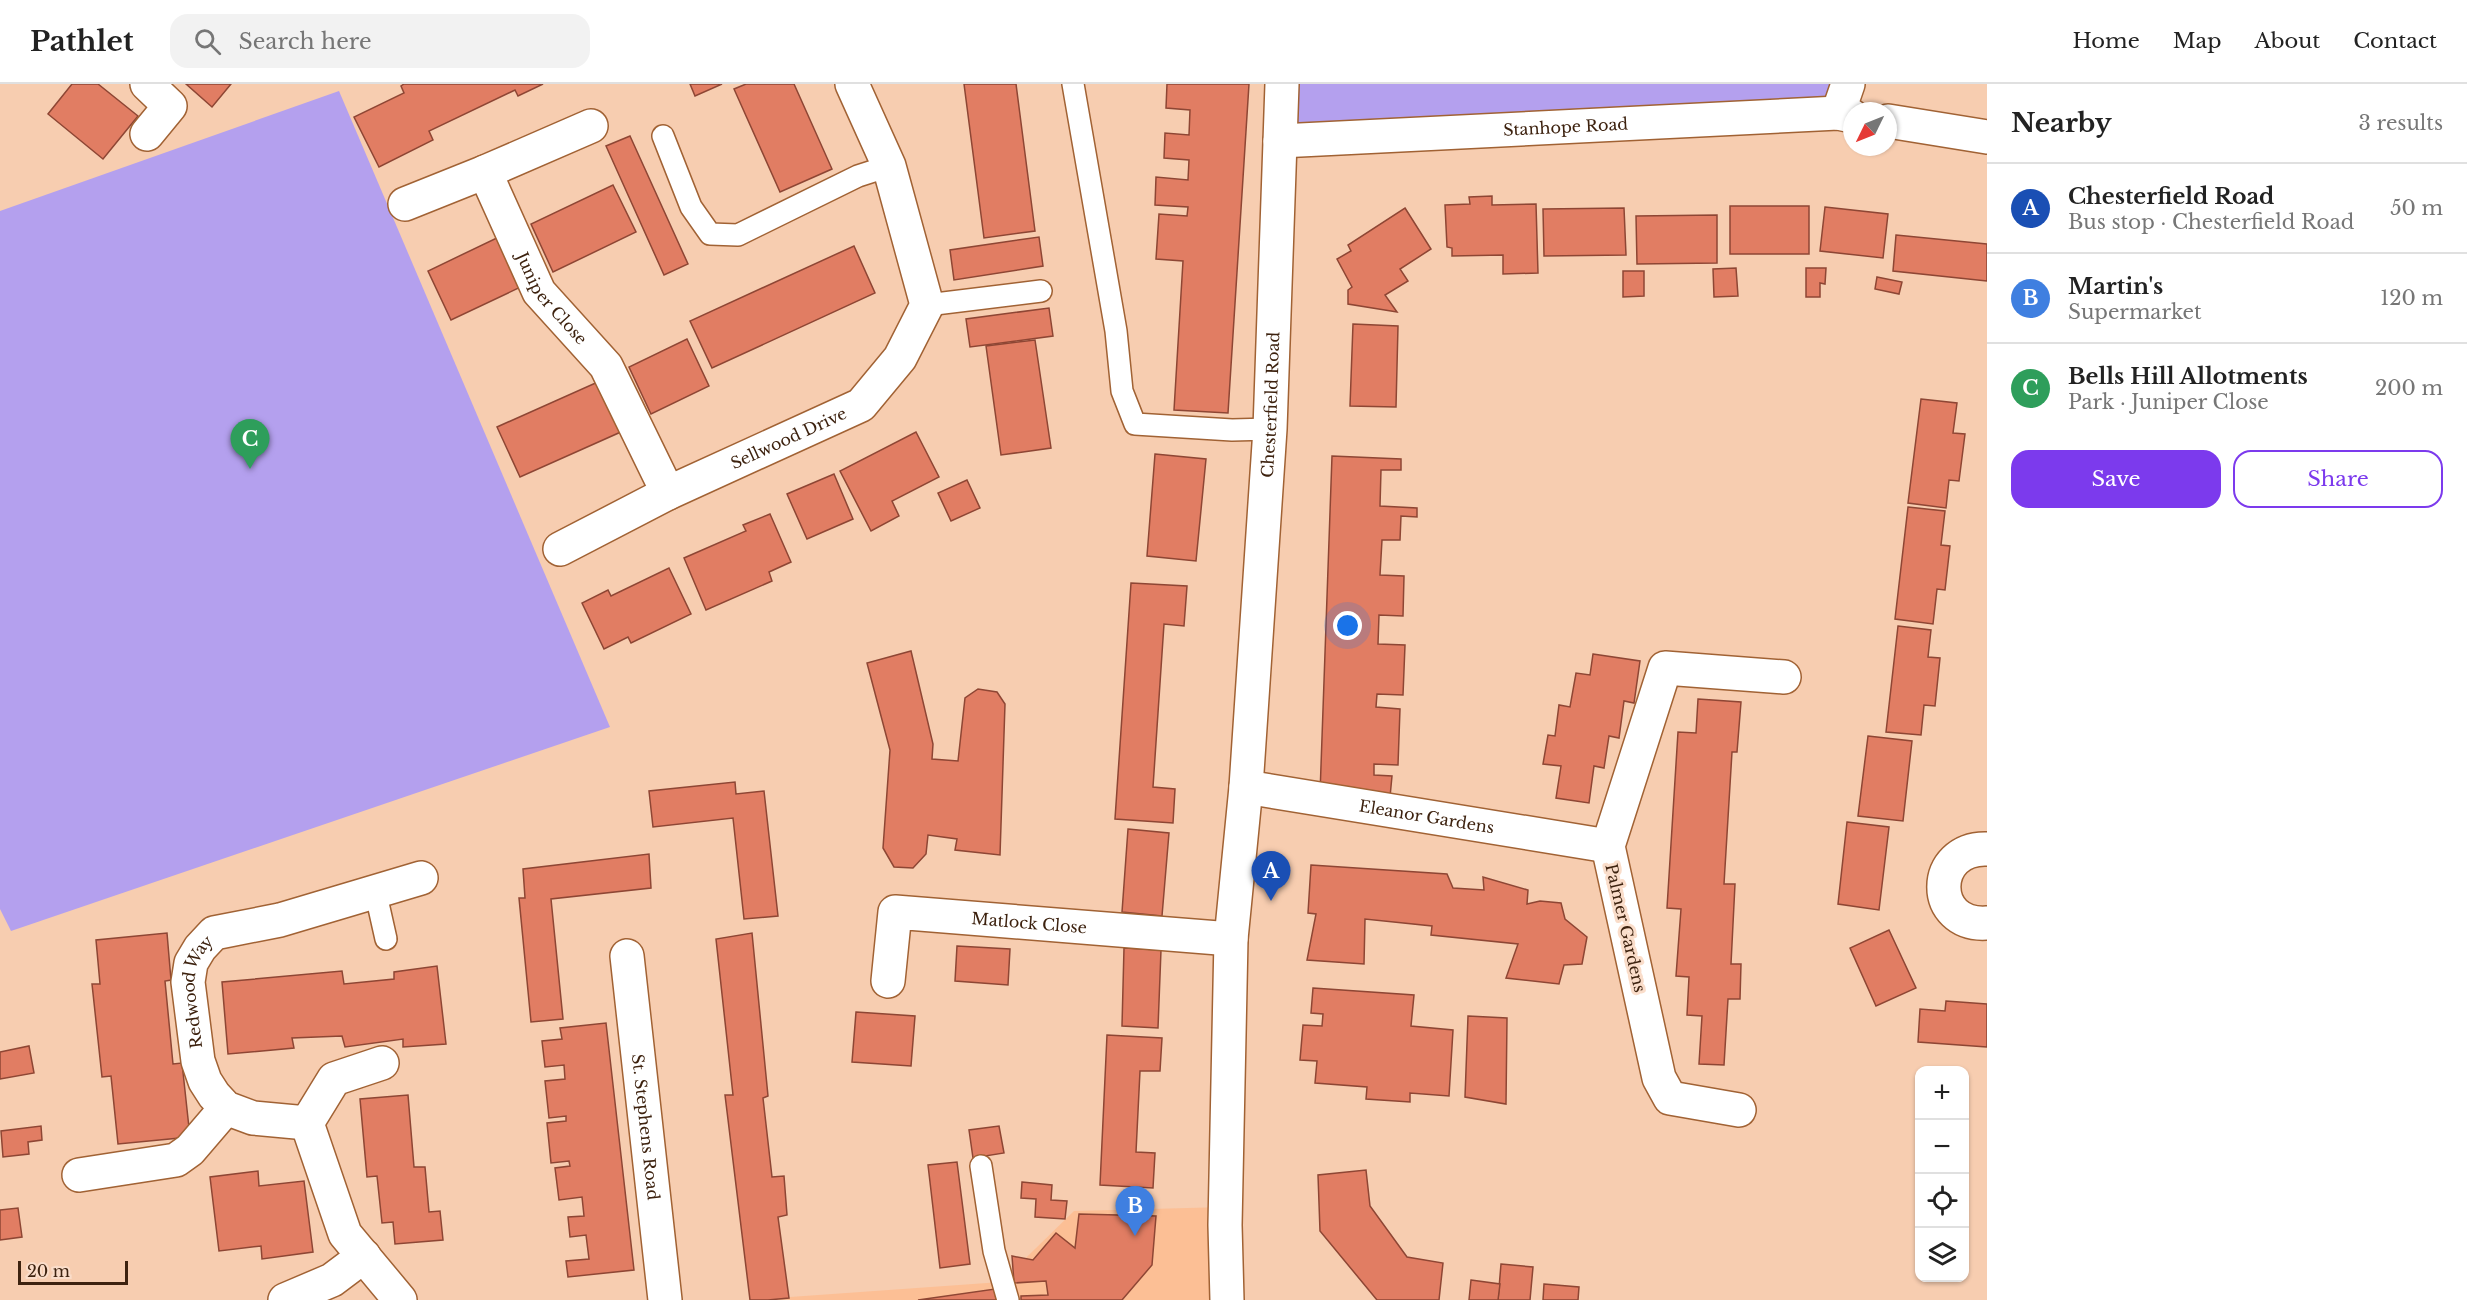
<!DOCTYPE html>
<meta charset="utf-8">
<style>
body{margin:0;font-family:"Libre Baskerville",serif;background:#f2f2f2;color:#222}
.controls{position:absolute;right:18px;bottom:18px;display:grid;overflow:hidden;border-radius:12px;box-shadow:0 2px 4px #0004}
.controls button{width:54px;height:54px;display:grid;place-items:center;padding:0;border:0;border-bottom:2px solid #e0e0e0;background:#fff;color:#222;font:30px sans-serif}
.compass{position:absolute;left:1843px;top:18px;width:54px;height:54px;border-radius:50%;background:#fff;box-shadow:0 2px 4px #0004;rotate:227deg}
.scale{position:absolute;left:18px;bottom:15px;width:110px;box-sizing:border-box;padding-left:6px;border:3px solid #3d220f;border-top:0;font-size:16px;line-height:21px;white-space:nowrap;color:#3d220f;-webkit-text-stroke:4px #faddca;paint-order:stroke}
.you{position:absolute;left:1348px;top:542px;width:21px;height:21px;margin:-15px;border:4px solid #fff;border-radius:50%;background:#1a73e8;box-shadow:0 0 0 9px #1a73e833}
.badge{display:grid;place-items:center;width:39px;height:39px;border-radius:50%;background:#7c3aed;color:#fff;font-size:20px;font-weight:700}
.pin{position:absolute;translate:-50% -50px;filter:drop-shadow(0 2px 3px #0008)}
.pin::after{content:'';position:absolute;top:32px;width:21px;height:18px;background:inherit;clip-path:polygon(0 0,100% 0,50% 100%)}
.list{margin:0;padding:0;list-style:none}
h2{display:flex;justify-content:space-between;align-items:center;height:78px;margin:0;padding:0 24px;font-size:26px}
h2 small{font-size:20px;font-weight:400;color:#767676}
.list li{display:grid;grid-template-columns:39px 1fr auto;gap:18px;align-items:center;box-sizing:border-box;height:90px;padding:0 24px;border-top:2px solid #e0e0e0}
.list b{display:block;font-size:22px;white-space:nowrap}
.list p{margin:0;font-size:20px;white-space:nowrap;color:#767676}
.list em{font-size:20px;font-style:normal;color:#767676}
.actions{display:flex;gap:12px;padding:18px 24px}
.actions a{flex:1;padding:14px 0;border:2px solid #7c3aed;border-radius:18px;text-align:center;font-size:21px;color:#7c3aed}
.actions .main{background:#7c3aed;color:#fff}
.icon{flex:none;width:33px;height:33px;fill:none;stroke:currentColor;stroke-width:2;stroke-linecap:round;stroke-linejoin:round}
.map{position:relative;flex:none;width:1987px;height:1216px;overflow:hidden}
header{display:flex;align-items:center;gap:36px;box-sizing:border-box;height:84px;padding:0 30px;background:#fff;border-bottom:2px solid #e0e0e0}
header strong{font-size:28px}
nav{display:flex;gap:33px;margin-inline-start:auto;font-size:21px}
.search{width:420px;height:54px;background:#f2f2f2;display:flex;align-items:center;gap:15px;box-sizing:border-box;padding:0 21px;border-radius:18px;color:#767676;font-size:22px}
main{display:flex}
aside{flex:1;background:#fff}
.map>svg:first-child{display:block}
.built{fill:#fcbf95}
.green{fill:#b4a0ee}
.building{fill:#e17d63;stroke:#8e4634;stroke-width:1.5}
.lines{fill:none;stroke-linecap:round;stroke-linejoin:round}
.lane-casing{stroke:#a16234;stroke-width:24}
.street-casing{stroke:#a16234;stroke-width:36}
.lane{stroke:#fff;stroke-width:21}
.street{stroke:#fff;stroke-width:33}
.labels{text-anchor:middle;stroke-width:6;stroke-linejoin:round;paint-order:stroke}
.street-label{font-size:16px;fill:#3d220f;stroke:#faddca}
</style>
<header>
<strong>Pathlet</strong>
<div class="search"><svg class="icon" aria-label="search" viewBox="0 0 24 24"><circle cx="10" cy="10" r="6"/><path d="M15 15l6 6"/></svg>Search here</div>
<nav><a>Home</a><a>Map</a><a>About</a><a>Contact</a></nav>
</header>
<main>
<div class="map">
<svg width="1987" height="1216" viewBox="0 0 1987 1216">
<rect width="100%" height="100%" fill="#f7cdb0"/>
<!-- built -->
<path class="built" d="M1225,1123L1227,1216H749L1001,1198L1074,1127Z"/>
<!-- green -->
<g class="green">
<path d="M1282,0H1854L1838,29L1280,57Z"/>
<path d="M339,7L610,643L11,847L0,825V127Z"/>
</g>
<!-- building -->
<g class="building">
<path d="M72,0H98L138,32L103,75L48,30Z"/>
<path d="M186,0H231L212,23Z"/>
<path d="M404,0H543L518,12L515,6L429,47L433,56L379,83L354,33L404,9L401,2Z"/>
<path d="M690,0H722L695,12Z"/>
<path d="M746,0H794L832,85L780,108L734,5Z"/>
<path d="M964,0H1016L1035,147L984,154Z"/>
<path d="M1167,0H1249L1228,329L1174,326L1183,177L1156,175L1159,130L1187,132L1188,123L1155,121L1156,93L1188,96L1189,76L1164,74L1165,49L1189,51L1190,26L1166,24Z"/>
<path d="M630,52L688,180L664,191L606,62Z"/>
<path d="M613,101L636,148L553,188L531,140Z"/>
<path d="M1492,112V121L1536,120L1538,189L1503,190V171L1452,172V164L1447,163L1445,121L1470,120L1469,113Z"/>
<rect x="1730" y="122" width="79" height="48"/>
<path d="M1825,123L1888,130L1883,174L1820,167Z"/>
<path d="M1405,124L1431,165L1400,185L1408,197L1385,211L1397,228L1348,220V206L1352,203L1337,175L1351,167L1348,161Z"/>
<path d="M1624,124L1626,171L1544,172L1543,125Z"/>
<path d="M1717,131V179L1637,180L1636,132Z"/>
<path d="M503,151L527,200L451,236L428,187Z"/>
<path d="M1896,151L1987,160V197L1893,187Z"/>
<path d="M1039,153L1043,182L954,196L950,166Z"/>
<path d="M854,162L875,209L712,284L690,237Z"/>
<path d="M1736,184L1738,212L1714,213L1713,185Z"/>
<path d="M1806,184H1826L1825,200L1820,199V213H1806Z"/>
<path d="M1623,187H1644V212L1623,213Z"/>
<path d="M1877,193L1902,198L1899,210L1875,205Z"/>
<path d="M1049,224L1053,252L970,263L966,235Z"/>
<path d="M1353,240L1398,242L1396,323L1350,322Z"/>
<path d="M687,255L709,302L651,330L629,283Z"/>
<path d="M1035,256L1051,364L1001,371L986,262Z"/>
<path d="M600,297L623,347L520,393L497,343Z"/>
<path d="M1921,315L1957,319L1953,349L1965,350L1959,397L1949,396L1946,424L1908,419Z"/>
<path d="M916,348L939,393L892,417L899,432L871,447L840,387Z"/>
<path d="M1155,370L1206,375L1196,477L1147,472Z"/>
<path d="M1332,372L1401,375V386H1381L1380,422L1417,424V433L1401,432L1400,456H1382L1380,491L1404,492L1403,532L1379,531L1378,560L1405,561L1403,611L1377,610L1376,623L1400,625L1398,681L1374,680V691L1392,692L1390,713L1320,710Z"/>
<path d="M834,390L853,435L807,455L787,410Z"/>
<path d="M967,396L980,424L951,437L938,409Z"/>
<path d="M1908,423L1945,427L1941,461L1950,462L1945,506L1937,505L1933,540L1895,535Z"/>
<path d="M770,430L791,478L769,488L772,497L706,526L684,474L746,447L743,441Z"/>
<path d="M669,484L691,530L631,559L628,553L604,565L582,519L608,506L611,512Z"/>
<path d="M1131,499L1187,502L1184,542L1164,540L1153,703L1175,705L1173,739L1115,735Z"/>
<path d="M1898,542L1931,546L1928,573L1940,574L1935,622L1924,621L1921,651L1886,648Z"/>
<path d="M911,567L933,660L932,675L958,677L965,614L978,605L997,608L1005,620L1000,771L955,766L957,755L928,751L926,770L913,784L894,783L883,764L890,666L867,579Z"/>
<path d="M1593,570L1640,577L1634,619L1624,617L1619,654L1609,652L1604,684L1594,682L1589,719L1556,714L1561,682L1543,680L1548,651L1555,652L1559,621L1570,623L1576,589L1590,591Z"/>
<path d="M1698,615L1741,618L1737,668H1732L1724,800H1735L1731,880H1741L1740,915H1728L1724,981L1699,980L1702,932L1687,931L1689,893L1676,892L1681,825L1667,824L1678,648L1696,649Z"/>
<path d="M1868,652L1912,657L1903,737L1858,732Z"/>
<path d="M735,698L736,710L764,707L778,832L744,835L733,734L653,743L649,707Z"/>
<path d="M1847,738L1889,743L1879,826L1838,820Z"/>
<path d="M1128,745L1169,749L1162,832L1122,828Z"/>
<path d="M649,770L651,804L551,815L563,935L531,938L519,814H525L523,785Z"/>
<path d="M1311,781L1447,790L1453,804L1484,806L1483,793L1528,806L1527,820L1540,817L1561,819L1565,835L1587,853L1582,880L1564,881L1559,900L1506,894L1518,860L1431,851L1432,842L1365,835L1364,880L1307,876L1316,830L1308,829Z"/>
<path d="M1889,846L1916,904L1876,922L1850,864Z"/>
<path d="M167,849L171,896L165,897L173,980L182,979L190,1053L118,1060L111,992L102,993L92,900H100L96,856Z"/>
<path d="M752,849L768,1012L763,1014L772,1093L784,1092L787,1131L778,1133L789,1214L768,1216H750L725,1011H733L716,855Z"/>
<path d="M957,862L1010,865L1008,901L955,897Z"/>
<path d="M1124,864L1161,866L1158,944L1122,942Z"/>
<path d="M437,882L446,960L403,963V955L345,963L342,952L292,954L294,964L228,970L222,898L342,887L344,900L394,895V888Z"/>
<path d="M1313,904L1414,911L1411,942L1453,946L1449,1012L1410,1009V1018L1366,1015L1367,1003L1315,999L1317,977L1300,976L1303,941L1322,942L1323,930L1311,929Z"/>
<path d="M1946,917L1987,920V963L1918,958L1920,925L1945,927Z"/>
<path d="M856,928L915,932L911,982L852,978Z"/>
<path d="M1468,932L1507,934L1506,1020L1465,1013Z"/>
<path d="M606,939L634,1186L568,1193L566,1177L589,1175L586,1151L570,1153L568,1133L584,1132L582,1113L559,1116L555,1084L570,1082L569,1077L551,1079L547,1039L566,1037V1032L549,1034L545,997L565,995L564,981L545,983L542,957L562,955L560,944Z"/>
<path d="M1107,951L1162,954L1160,987H1140L1136,1068L1155,1069L1153,1104L1100,1101Z"/>
<path d="M29,962L34,989L0,995V968Z"/>
<path d="M408,1011L414,1083H425L429,1128L440,1127L443,1156L395,1160L393,1138L382,1139L377,1092L367,1093L360,1015Z"/>
<path d="M41,1042L42,1056L28,1058L29,1070L3,1073L1,1047Z"/>
<path d="M999,1042L1004,1069L973,1074L969,1046Z"/>
<path d="M957,1078L970,1180L940,1184L928,1081Z"/>
<path d="M1366,1086L1370,1122L1407,1173L1443,1179L1439,1216H1377L1320,1147L1318,1091Z"/>
<path d="M258,1087L259,1102L304,1097L313,1168L262,1175L261,1162L219,1167L210,1093Z"/>
<path d="M1022,1098L1052,1101L1051,1116L1067,1117L1065,1135L1035,1133L1036,1115L1021,1114Z"/>
<path d="M18,1124L22,1153L0,1156V1126Z"/>
<path d="M1079,1130L1156,1132L1152,1181L1122,1216H1021V1212L1048,1211L1046,1197L1014,1199L1012,1172L1033,1176L1056,1149L1075,1164Z"/>
<path d="M1501,1180L1533,1183L1530,1216H1498Z"/>
<path d="M1471,1196L1500,1200L1498,1216H1469Z"/>
<path d="M1544,1200L1579,1203L1578,1216H1543Z"/>
<path d="M995,1205L996,1216H918Z"/>
</g>
<g class="lines">
<!-- lane casing -->
<g class="lane-casing">
<g id="lane">
<path d="M1073,0L1116,247L1122,307L1135,340L1232,346L1270,345"/>
<path d="M663,52L691,123L710,150L738,151L858,92L889,82"/>
<path d="M927,221L1041,207"/>
<path d="M375,806L386,855"/>
<path d="M981,1082L994,1167L1008,1216"/>
</g>
</g>
<!-- street casing -->
<g class="street-casing">
<g id="street">
<path d="M1838,29L1848,0"/>
<path d="M1888,37L1987,53"/>
<path d="M147,50L170,22L147,0"/>
<path id="s1" d="M1280,57L1838,29L1852,32"/>
<path d="M485,88L591,42"/>
<path id="s2" d="M405,120L485,88L539,208L606,282L668,409"/>
<path id="s3" d="M560,465L668,409L861,321L900,274L927,221L889,82L852,0"/>
<path id="s4" d="M1246,703L1608,762"/>
<path d="M1987,765C1930,763 1929,843 1987,839"/>
<path id="s5" d="M627,872L665,1216"/>
<path id="s6" d="M888,897L895,828L1231,855"/>
<path d="M382,979L334,995L307,1039L345,1150L400,1216"/>
<path d="M1739,1026L1670,1014L1659,994L1608,762L1665,584L1784,593"/>
<path id="s7" d="M307,1039L253,1034L226,1024L214,1011L205,997L198,977L188,898L191,879L200,864L214,849L280,836L421,794"/>
<path d="M79,1091L176,1076L190,1066L226,1024"/>
<path d="M285,1216L332,1196L364,1172"/>
<path id="s8" d="M1227,1216L1225,1141L1231,855L1246,703L1270,345L1282,0"/>
</g>
</g>
<!-- lane -->
<use href="#lane" class="lane"/>
<!-- street -->
<use href="#street" class="street"/>
</g>
<g class="labels">
<!-- street labels -->
<g class="street-label">
<text dy="6" stroke="none"><textPath href="#s1" startOffset="286">Stanhope Road</textPath></text>
<text dy="6" stroke="none"><textPath href="#s2" startOffset="230">Juniper Close</textPath></text>
<text dy="6" stroke="none"><textPath href="#s8" startOffset="897">Chesterfield Road</textPath></text>
<text dy="6" stroke="none"><textPath href="#s3" startOffset="254">Sellwood Drive</textPath></text>
<text dy="6" stroke="none"><textPath href="#s4" startOffset="183">Eleanor Gardens</textPath></text>
<text dy="6" stroke="none"><textPath href="#s6" startOffset="204">Matlock Close</textPath></text>
<text transform="translate(1626 844) rotate(77)" y="6">Palmer Gardens</text>
<text dy="6" stroke="none"><textPath href="#s7" startOffset="210">Redwood Way</textPath></text>
<text dy="6" stroke="none"><textPath href="#s5" startOffset="172">St. Stephens Road</textPath></text>
</g>
</g>
</svg>
<div class="controls">
<button>+</button>
<button>−</button>
<button><svg class="icon" aria-label="locate" viewBox="0 0 24 24"><circle cx="12" cy="12" r="6"/><path d="M12 2v4M12 18v4M2 12h4M18 12h4"/></svg></button>
<button><svg class="icon" aria-label="layers" viewBox="0 0 24 24"><path d="M12 4l9 5-9 5-9-5zM3 14l9 5 9-5"/></svg></button>
</div>
<svg class="compass" viewBox="-18 -18 36 36"><path d="M0-13l5 13h-10z" fill="#e53935"/><path d="M0 13l5-13h-10z" fill="#767676"/></svg>
<div class="scale">20 m</div>
<div class="you"></div>
<div class="pin badge" style="left:1271px;top:817px;background:#1a4fb4">A</div>
<div class="pin badge" style="left:1135px;top:1152px;background:#3f7fe0">B</div>
<div class="pin badge" style="left:250px;top:385px;background:#2e9e5b">C</div>
</div>
<aside>
<h2>Nearby<small>3 results</small></h2>
<ul class="list">
<li><span class="badge" style="background:#1a4fb4">A</span><div><b>Chesterfield Road</b><p>Bus stop · Chesterfield Road</p></div><em>50 m</em></li>
<li><span class="badge" style="background:#3f7fe0">B</span><div><b>Martin's</b><p>Supermarket</p></div><em>120 m</em></li>
<li><span class="badge" style="background:#2e9e5b">C</span><div><b>Bells Hill Allotments</b><p>Park · Juniper Close</p></div><em>200 m</em></li>
</ul>
<div class="actions"><a class="main">Save</a><a>Share</a></div>
</aside>
</main>
